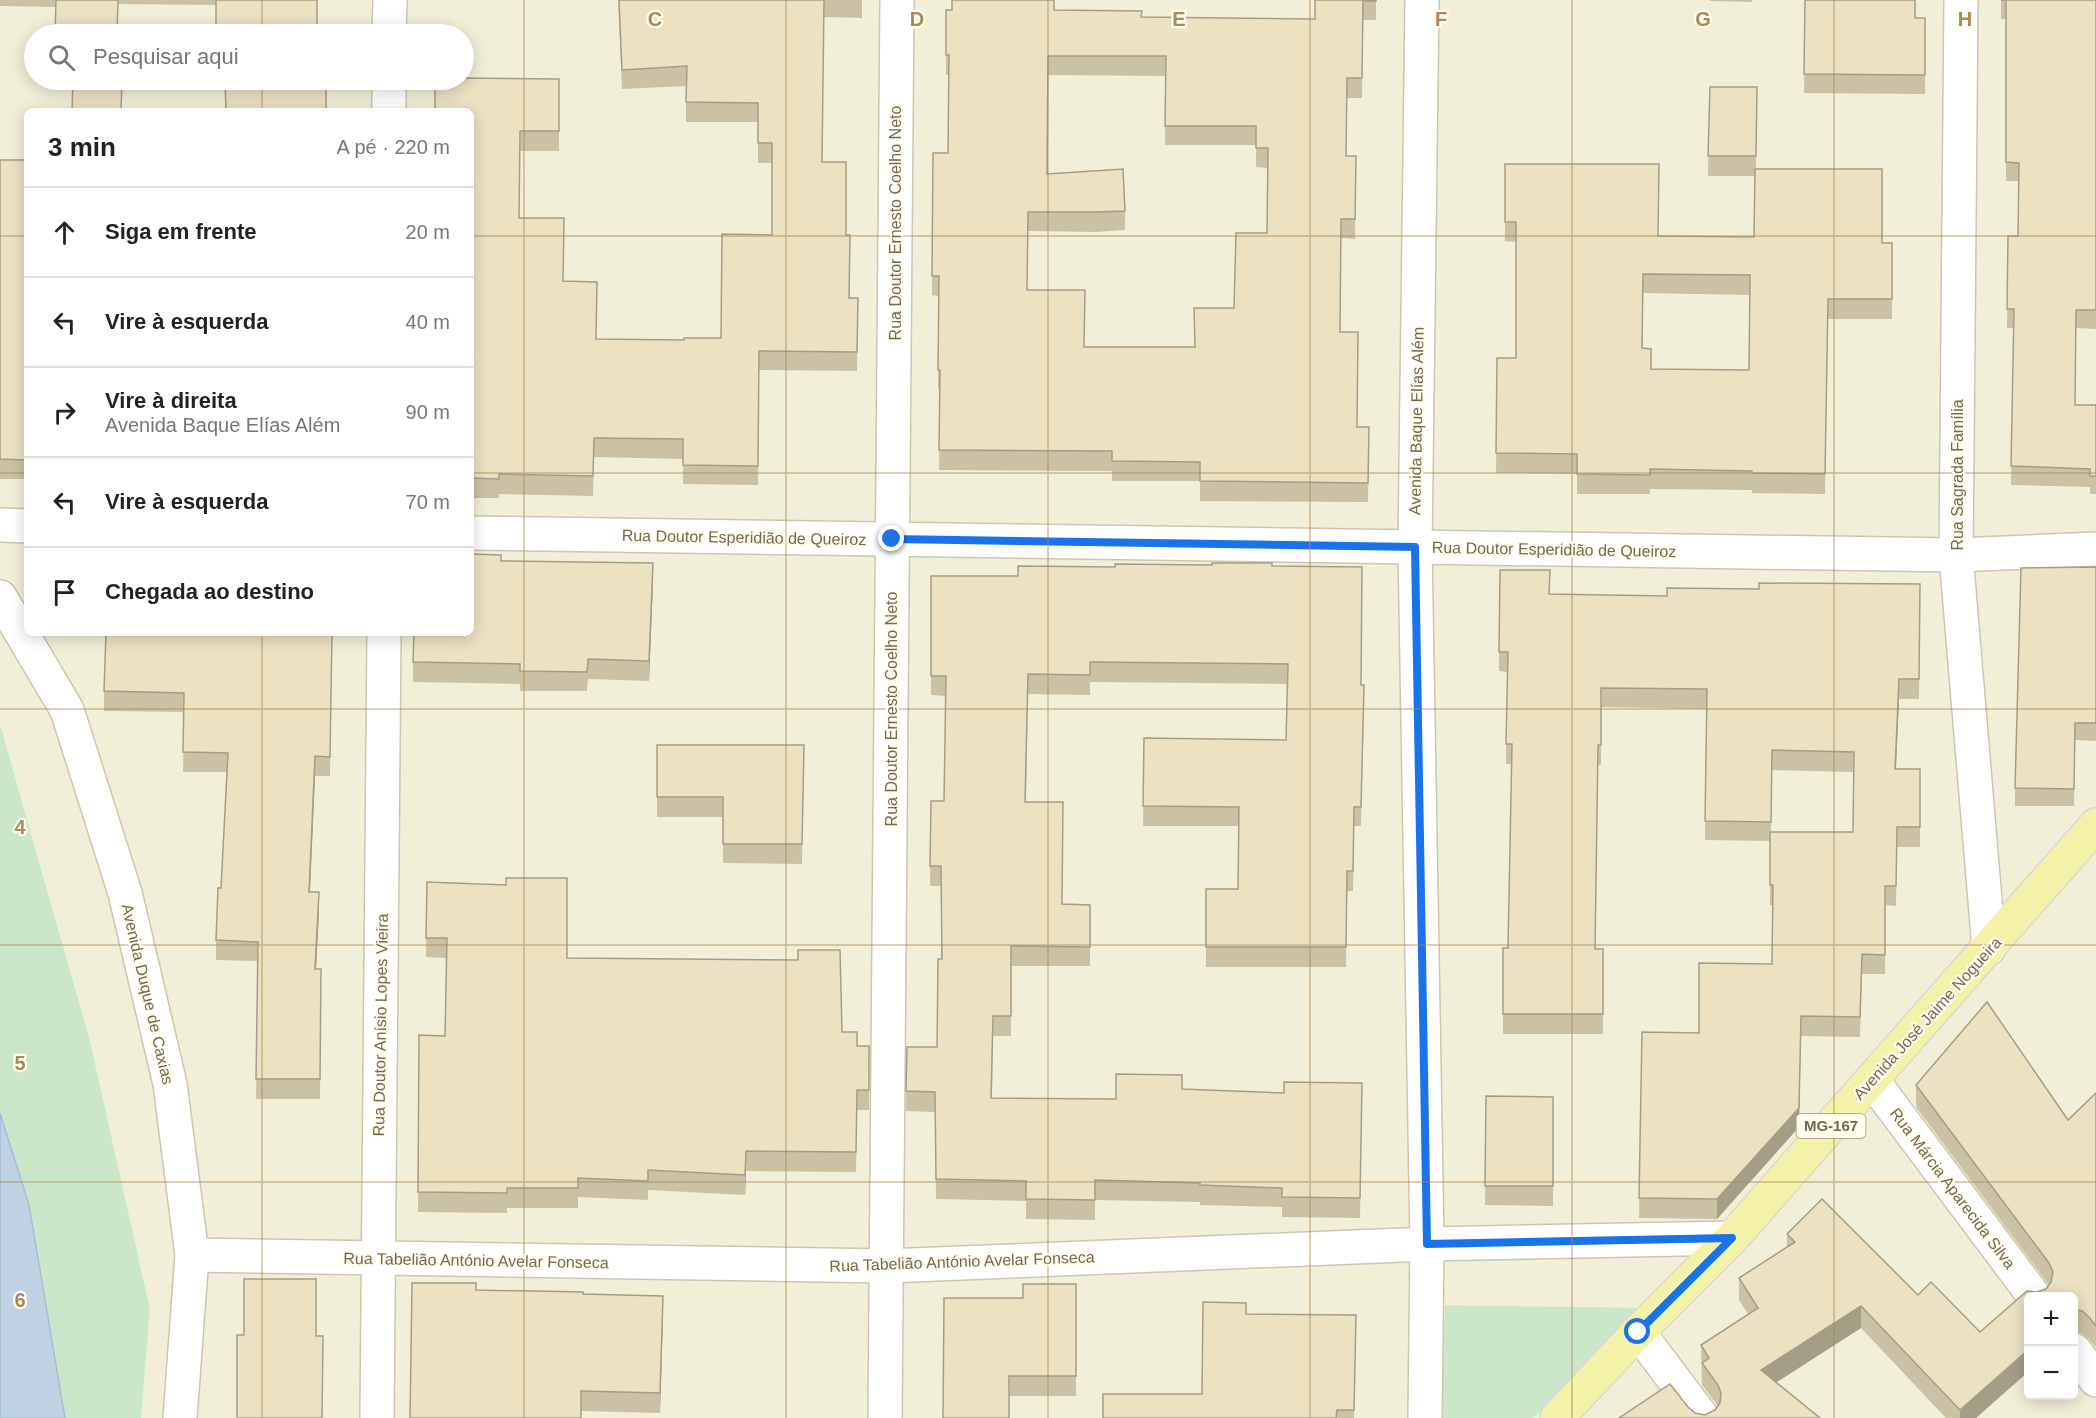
<!DOCTYPE html>
<html lang="pt">
<meta charset="utf-8">
<style>
body{margin:0;font-family:Helvetica,sans-serif;background:#f2f2f2;color:#222}
.controls{position:absolute;right:18px;bottom:18px;display:grid;overflow:hidden;border-radius:9px;box-shadow:0 3px 15px #0003}
.controls button{width:54px;height:54px;display:grid;place-items:center;padding:0;border:0;border-bottom:2px solid #e0e0e0;background:#fff;color:#222;font:30px sans-serif}
.stop{position:absolute;width:18px;height:18px;margin:-14px;border:4px solid #1a73e8;border-radius:50%;background:#fff}
.stop.end{background:#1a73e8;border-color:#fff;box-shadow:0 2px 6px #0008}
.list{margin:0;padding:0;list-style:none}
h2{display:flex;justify-content:space-between;align-items:center;height:78px;margin:0;padding:0 24px;font-size:26px}
h2 small{font-size:20px;font-weight:400;color:#767676}
.list li{display:grid;grid-template-columns:39px 1fr auto;gap:18px;align-items:center;box-sizing:border-box;height:90px;padding:0 24px;border-top:2px solid #e0e0e0}
.list b{display:block;font-size:22px;white-space:nowrap}
.list p{margin:0;font-size:20px;white-space:nowrap;color:#767676}
.list em{font-size:20px;font-style:normal;color:#767676}
.icon{flex:none;width:33px;height:33px;fill:none;stroke:currentColor;stroke-width:2;stroke-linecap:round;stroke-linejoin:round}
.map{position:relative;flex:none;width:2096px;height:1418px;overflow:hidden}
.search{position:absolute;background:#fff;box-shadow:0 3px 15px #0003;left:24px;top:24px;width:450px;height:66px;display:flex;align-items:center;gap:15px;box-sizing:border-box;padding:0 21px;border-radius:33px;color:#767676;font-size:22px}
.panel{position:absolute;background:#fff;box-shadow:0 3px 15px #0003;left:24px;top:108px;width:450px;height:528px;border-radius:9px}
.map>svg:first-child{display:block}
.residential{fill:#f2efd8;fill-rule:evenodd}
.green{fill:#cae8c9}
.water{fill:#bfd1e3;stroke:#a6bdd4;stroke-width:1.5}
.lines{fill:none;stroke-linecap:round;stroke-linejoin:round}
.minor-casing{stroke:#ccc6b0;stroke-width:36}
.secondary-casing{stroke:#cdc6ac;stroke-width:36}
.primary-casing{stroke:#dbd8d1;stroke-width:36}
.minor{stroke:#fff;stroke-width:33}
.secondary{stroke:#fff;stroke-width:33}
.primary{stroke:#f3f2a8;stroke-width:33}
.wall{fill:#cbc2a6;fill-rule:evenodd}
.shaded-wall{fill:#a59e87}
.building{fill:#ece1c1;stroke:#a59e87;stroke-width:1.5;fill-rule:evenodd}
.route{stroke:#1a73e8;stroke-width:8}
.grid{fill:none;stroke:#ab8955;stroke-width:1.5;stroke-opacity:0.55}
.labels{text-anchor:middle;stroke-width:4.5;stroke-linejoin:round;paint-order:stroke}
.shield{fill:#fefdf0;stroke:#9d957f;stroke-width:1.5}
.shield-label{font-size:15px;font-weight:bold;fill:#73694f}
.street-label{font-size:16px;fill:#73694f;stroke:#fefdf0}
.grid-label{font-size:20px;text-anchor:middle;font-weight:bold;fill:#ab8955;stroke:#fefdf0;stroke-width:4.5;stroke-linejoin:round;paint-order:stroke}
</style>
<div class="map">
<svg width="2096" height="1418" viewBox="0 0 2096 1418">
<rect width="100%" height="100%" fill="#fbfaea"/>
<!-- residential -->
<path class="residential" d="M0,0H2096V1418H1533L1652,1309L1446,1305L1442,1418H141L150,1309L90,1041L0,724ZM34,34H464V80H34ZM27,111H471V633H27ZM2028,1296H2074V1396H2028Z"/>
<!-- green -->
<g class="green">
<path d="M0,724L90,1041L150,1309L141,1418H65L29,1205L0,1113Z"/>
<path d="M1445,1305L1653,1308L1533,1418H1442Z"/>
</g>
<!-- water -->
<path class="water" d="M0,1113L29,1205L65,1418H0Z"/>
<g class="lines">
<!-- minor casing -->
<g class="minor-casing">
<g id="minor">
<path d="M1422,0L1415,547L1427,1244L1425,1418"/>
<path d="M1961,0L1956,555L1989,948"/>
<path d="M389,34L390,0"/>
<path d="M389,111V80"/>
<path d="M0,525L27,526"/>
<path d="M471,533L1956,555L2096,549"/>
<path d="M1872,1080L2034,1296"/>
<path d="M192,1255L887,1266L1427,1244L1732,1238"/>
<path d="M1638,1332L1703,1418"/>
<path d="M2074,1350L2096,1380"/>
<path d="M377,1418L384,633"/>
<path d="M885,1418L897,0"/>
</g>
</g>
<!-- secondary casing -->
<g class="secondary-casing">
<path id="secondary" d="M0,597L67,710L125,893L170,1084L192,1255L180,1418"/>
</g>
<!-- primary casing -->
<g class="primary-casing">
<path id="primary" d="M1557,1418L1638,1332L1732,1238L2096,825"/>
</g>
<!-- minor -->
<use href="#minor" class="minor"/>
<!-- secondary -->
<use href="#secondary" class="secondary"/>
<!-- primary -->
<use href="#primary" class="primary"/>
</g>
<!-- wall -->
<g class="wall">
<path d="M0,0H318L216,5L118,4L56,7L0,6Z"/>
<path d="M618,0H862V18L824,17L822,162L846,235L850,298H858L857,371L759,370L758,485L683,484V459L594,457L593,496L499,494V498H471V111L559,79V151H520L519,218L563,281L597,339L684,340L721,338L772,235V163H758V122H686V86L622,89Z"/>
<path d="M1315,0H1376V20H1363L1362,98H1347L1346,156H1356L1355,239L1341,238L1340,332L1357,427H1369L1368,502L1200,501V481H1112V471L939,470L940,389H938V296L932,295L933,153H948L949,75H946V10H1054L1141,17L1315,19ZM1048,75L1166,76L1165,145H1256V167L1268,168L1267,233L1234,308L1194,347H1084L1027,290L1028,231L1096,232L1125,230V211L1048,174Z"/>
<path d="M1710,0H1752V2L1710,1Z"/>
<path d="M1805,0L1915,18H1925V94L1804,93Z"/>
<path d="M2001,0H2096V329L2076,328L2075,405H2096V494H2090V487L2011,485L2014,328H2007L2008,236H2018L2019,181H2006V19H2001Z"/>
<path d="M1710,87H1757L1756,169L1882,243H1892V319H1828L1825,494L1752,493V490L1650,489V494H1577V474L1496,473L1497,358H1516V242L1505,241V164L1658,236L1754,237L1755,176H1708ZM1643,293L1750,295L1749,370L1651,369L1643,348Z"/>
<rect x="0" y="160" width="27" height="319"/>
<path d="M501,561L653,583L649,681L588,679L587,691H520V684L413,682V662Z"/>
<path d="M1272,566L1361,685L1364,705L1361,826H1354L1353,891H1347L1346,967H1206V889H1238V826H1143L1144,738L1286,740L1288,684L1090,682V695L1028,694L1026,802L1062,904L1090,905V966H1011V1036H993L992,1098L1116,1099L1182,1089L1362,1103L1360,1218L1282,1217V1207L1200,1205V1202L1095,1200V1220L1026,1219V1201L936,1199L935,1112L906,1111L907,1047H937L941,959V886H930L931,801H944L946,696L931,695V576H1018L1115,567Z"/>
<path d="M2096,567V741L2075,740L2074,806H2015V788Z"/>
<path d="M1920,584L1919,699H1899L1896,769H1920V847H1897L1896,906L1885,905V974H1862L1860,1037L1801,1036L1799,1127L1717,1219L1639,1218L1642,1032L1699,1033L1772,964L1773,905H1770V841L1705,840L1707,709L1601,707V765H1598L1595,949H1603V1034H1503V948H1508L1512,764H1506L1507,672L1499,671V652L1550,594L1667,596L1759,589ZM1772,770L1854,772L1853,832H1771Z"/>
<path d="M332,633L330,776H315L310,892L319,912L316,969H321L320,1099H256L258,961L216,960V940L221,888L227,772H183L184,712L104,711V691Z"/>
<path d="M657,745H804L802,864L723,863V817H657Z"/>
<path d="M427,882L567,958L842,1032L857,1046H869V1110H857L856,1172L746,1171L745,1195L648,1190V1200L578,1197V1208H507V1213L418,1212L419,1035L445,1036L446,958L426,957Z"/>
<path d="M1916,1085L2068,1120L2096,1093V1348L2089,1339L2082,1333L2073,1332V1296L1976,1418H1946L1861,1328L1776,1383L1820,1418H1619L1688,1407L1695,1413L1705,1415L1715,1410L1718,1406L1702,1385L1701,1345L1748,1314L1739,1300V1278L1787,1247V1234L1918,1295L1980,1332L2037,1292L2046,1289L2049,1285L1916,1107Z"/>
<path d="M1486,1096L1553,1097V1206L1485,1205Z"/>
<path d="M1076,1284V1396H1009L943,1418L1023,1298Z"/>
<path d="M476,1290L583,1294L663,1315L660,1413L581,1411Z"/>
<path d="M1246,1314L1356,1315L1354,1418H1103L1202,1394Z"/>
</g>
<!-- shaded-wall -->
<g class="shaded-wall">
<path d="M653,563V583L649,681V661Z"/>
<path d="M1899,679V699L1895,789V769Z"/>
<path d="M315,756V776L309,911V892Z"/>
<path d="M319,892V912L315,989V969Z"/>
<path d="M1801,1016L1799,1127L1717,1219V1199Z"/>
<path d="M746,1151V1171L745,1195V1175Z"/>
<path d="M663,1296V1315L660,1413V1393Z"/>
<path d="M1861,1306V1328L1761,1392V1370Z"/>
<path d="M2028,1350V1372L1976,1418H1960V1410Z"/>
</g>
<!-- building -->
<g class="building">
<path d="M56,0H118L117,34H55Z"/>
<rect x="216" y="0" width="101" height="34"/>
<path d="M619,0H824L822,162H846V235H850L849,298H858L857,352L759,351L758,466L683,465V439L594,438L593,476L499,474V479L471,478V111H435V80H464V78L559,79V131H520L519,218H564L563,281L597,282L596,339L684,340V338H721L722,234L772,235V143H758V103L686,102L687,66L622,70Z"/>
<path d="M952,0H1054V10L1142,11L1141,17L1315,19V0H1376V1H1363L1362,78H1347L1346,156H1356L1355,219H1341L1340,332H1358L1357,427H1369L1368,483L1200,481V462L1112,461V451L939,450L940,370H938L939,276H932L933,153H948L949,55H946V10H952ZM1048,56H1166L1165,126H1256V148H1268L1267,233H1236L1234,308H1194L1195,347H1084L1085,290H1027L1028,212H1096L1125,211L1123,169L1047,174Z"/>
<path d="M1805,0H1915V18H1925V75L1804,74Z"/>
<path d="M2001,0H2096V310H2076L2075,405H2096V476H2090V469L2011,466L2014,309H2007L2008,236H2018L2019,163L2006,162V0Z"/>
<path d="M73,80H122L121,111H72Z"/>
<path d="M225,80H326V111H226Z"/>
<path d="M1710,87H1757L1756,156H1708Z"/>
<path d="M0,160H27V460L0,459Z"/>
<path d="M1505,164H1659L1658,236L1754,237L1755,169H1882V243H1892V299H1828L1825,474L1752,473V471L1650,469V475L1577,474V454L1496,453L1497,358H1516V222H1505ZM1643,274L1750,275L1749,370L1651,369V349L1642,348Z"/>
<path d="M471,554L501,555V561L653,563L649,661L588,659L587,672L520,671V664L413,662L414,633H471Z"/>
<path d="M1212,563H1272V566L1362,567L1361,685H1364L1361,807H1354L1353,871H1347L1346,947H1206V889H1238L1239,807L1143,806L1144,738L1286,740L1288,664L1090,662V675L1028,674L1025,802H1063L1062,904L1090,905V947L1011,946V1016H993L991,1098L1116,1099V1074L1182,1075V1089L1284,1093V1082L1362,1083L1360,1198L1282,1197V1188L1200,1185V1183L1095,1180V1200L1026,1199V1181L936,1179L935,1092L906,1091L907,1047H937L938,959H942L941,866H930L931,801H944L946,676H931V576H1018V566L1115,567V564L1212,565Z"/>
<path d="M2096,567V723H2075L2074,789L2015,788L2021,568Z"/>
<path d="M1500,570H1550L1549,594L1667,596V588L1759,589V583L1920,584L1919,679H1899L1895,769H1920V827H1897L1896,886H1885V955L1862,954L1860,1017L1801,1016L1799,1108L1717,1199L1639,1198L1642,1032L1699,1033V963L1772,964L1773,885H1770V832H1853L1854,752L1772,750L1771,822L1705,821L1707,689L1601,688V745H1598L1595,949H1603V1014H1503V948H1508L1512,744H1506L1508,652H1499Z"/>
<path d="M106,633H332L330,757L315,756L309,892H319L315,969H321L320,1079H256L258,942L216,940L218,888H221L228,753L183,752L184,693L104,691Z"/>
<path d="M657,745H804L802,844H723V797H657Z"/>
<path d="M506,878H567V958L798,960V950H840L842,1032H857V1046H869V1090H857L856,1152L746,1151L745,1175L648,1170V1181L578,1178V1188H507V1193L418,1192L419,1035L445,1036L447,938H426L427,882L506,885Z"/>
<path d="M1987,1002L2068,1120L2096,1093V1326L2089,1317L2082,1311L2073,1309V1296H2028V1350L1960,1410L1861,1306L1761,1370L1820,1418H1619L1670,1384L1688,1407L1695,1413L1705,1415L1715,1410L1720,1403L1721,1393L1718,1385L1702,1363L1709,1358L1701,1345L1758,1308L1739,1278L1795,1242L1787,1234L1822,1199L1918,1295L1931,1282L1980,1332L2027,1291L2037,1292L2046,1289L2051,1282L2053,1272L2049,1263L1916,1085Z"/>
<path d="M1486,1096L1553,1097V1186H1485Z"/>
<path d="M244,1279H316V1336H323L322,1418H237V1335H244Z"/>
<path d="M412,1283H476V1290L583,1292V1294L663,1296L660,1393L581,1391V1418H410Z"/>
<path d="M1023,1284H1076V1376H1009V1418H943L944,1298H1023Z"/>
<path d="M1203,1302L1246,1303V1314L1356,1315L1354,1410H1337L1336,1418H1103V1394H1202Z"/>
</g>
<g class="lines">
<!-- route -->
<path class="route" d="M892,539L1415,547L1427,1244L1732,1238L1638,1332"/>
</g>
<!-- grid -->
<path class="grid" d="M262,0V34M524,0V1418M786,0V1418M1048,0V1418M1310,0V1418M1572,0V1418M1834,0V1418M262,80V111M0,236H27M471,236H2096M0,473H27M471,473H2096M262,633V1418M0,709H2096M0,945H2096M0,1182H2096"/>
<g class="labels">
<!-- shield labels -->
<rect class="shield" x="1796.5" y="1114" width="69" height="24" rx="4.5"/>
<g class="shield-label">
<text x="1831" y="1131">MG-167</text>
</g>
<!-- street labels -->
<g class="street-label">
<text transform="translate(895 223) rotate(-90)" y="6">Rua Doutor Ernesto Coelho Neto</text>
<text transform="translate(1416 421) rotate(-89)" y="6">Avenida Baque Elías Além</text>
<text transform="translate(1957 475) rotate(-90)" y="6">Rua Sagrada Família</text>
<text transform="translate(744 537) rotate(1)" y="6">Rua Doutor Esperidião de Queiroz</text>
<text transform="translate(1554 549) rotate(1)" y="6">Rua Doutor Esperidião de Queiroz</text>
<text transform="translate(891 709) rotate(-90)" y="6">Rua Doutor Ernesto Coelho Neto</text>
<text transform="translate(148 994) rotate(77)" y="6">Avenida Duque de Caxias</text>
<text transform="translate(1927 1018) rotate(-48)" y="6">Avenida José Jaime Nogueira</text>
<text transform="translate(380 1025) rotate(-89)" y="6">Rua Doutor Anísio Lopes Vieira</text>
<text transform="translate(1953 1188) rotate(53)" y="6">Rua Márcia Aparecida Silva</text>
<text transform="translate(476 1260) rotate(1)" y="6">Rua Tabelião António Avelar Fonseca</text>
<text transform="translate(962 1261) rotate(-2)" y="6">Rua Tabelião António Avelar Fonseca</text>
</g>
</g>
<g class="grid-label">
<text x="655" y="26">C</text>
<text x="917" y="26">D</text>
<text x="1179" y="26">E</text>
<text x="1441" y="26">F</text>
<text x="1703" y="26">G</text>
<text x="1965" y="26">H</text>
<text x="20" y="834">4</text>
<text x="20" y="1070">5</text>
<text x="20" y="1307">6</text>
</g>
</svg>
<div class="controls">
<button>+</button>
<button>−</button>
</div>
<div class="stop" style="left:1638px;top:1332px"></div>
<div class="stop end" style="left:892px;top:539px"></div>
<div class="search"><svg class="icon" aria-label="search" viewBox="0 0 24 24"><circle cx="10" cy="10" r="6"/><path d="M15 15l6 6"/></svg>Pesquisar aqui</div>
<section class="panel">
<h2>3 min<small>A pé · 220 m</small></h2>
<ul class="list">
<li><svg class="icon" aria-label="ahead" viewBox="0 0 24 24"><path d="M12 20V5M6 11l6-6 6 6"/></svg><div><b>Siga em frente</b></div><em>20 m</em></li>
<li><svg class="icon" aria-label="left" viewBox="0 0 24 24"><path d="M17 20v-9H6M10 6l-5 5 5 5"/></svg><div><b>Vire à esquerda</b></div><em>40 m</em></li>
<li><svg class="icon" aria-label="right" viewBox="0 0 24 24"><path d="M7 20v-9h11M14 6l5 5-5 5"/></svg><div><b>Vire à direita</b><p>Avenida Baque Elías Além</p></div><em>90 m</em></li>
<li><svg class="icon" aria-label="left" viewBox="0 0 24 24"><path d="M17 20v-9H6M10 6l-5 5 5 5"/></svg><div><b>Vire à esquerda</b></div><em>70 m</em></li>
<li><svg class="icon" aria-label="arrive" viewBox="0 0 24 24"><path d="M6 21V4h12l-3 4 3 4H6"/></svg><div><b>Chegada ao destino</b></div></li>
</ul>
</section>
</div>
